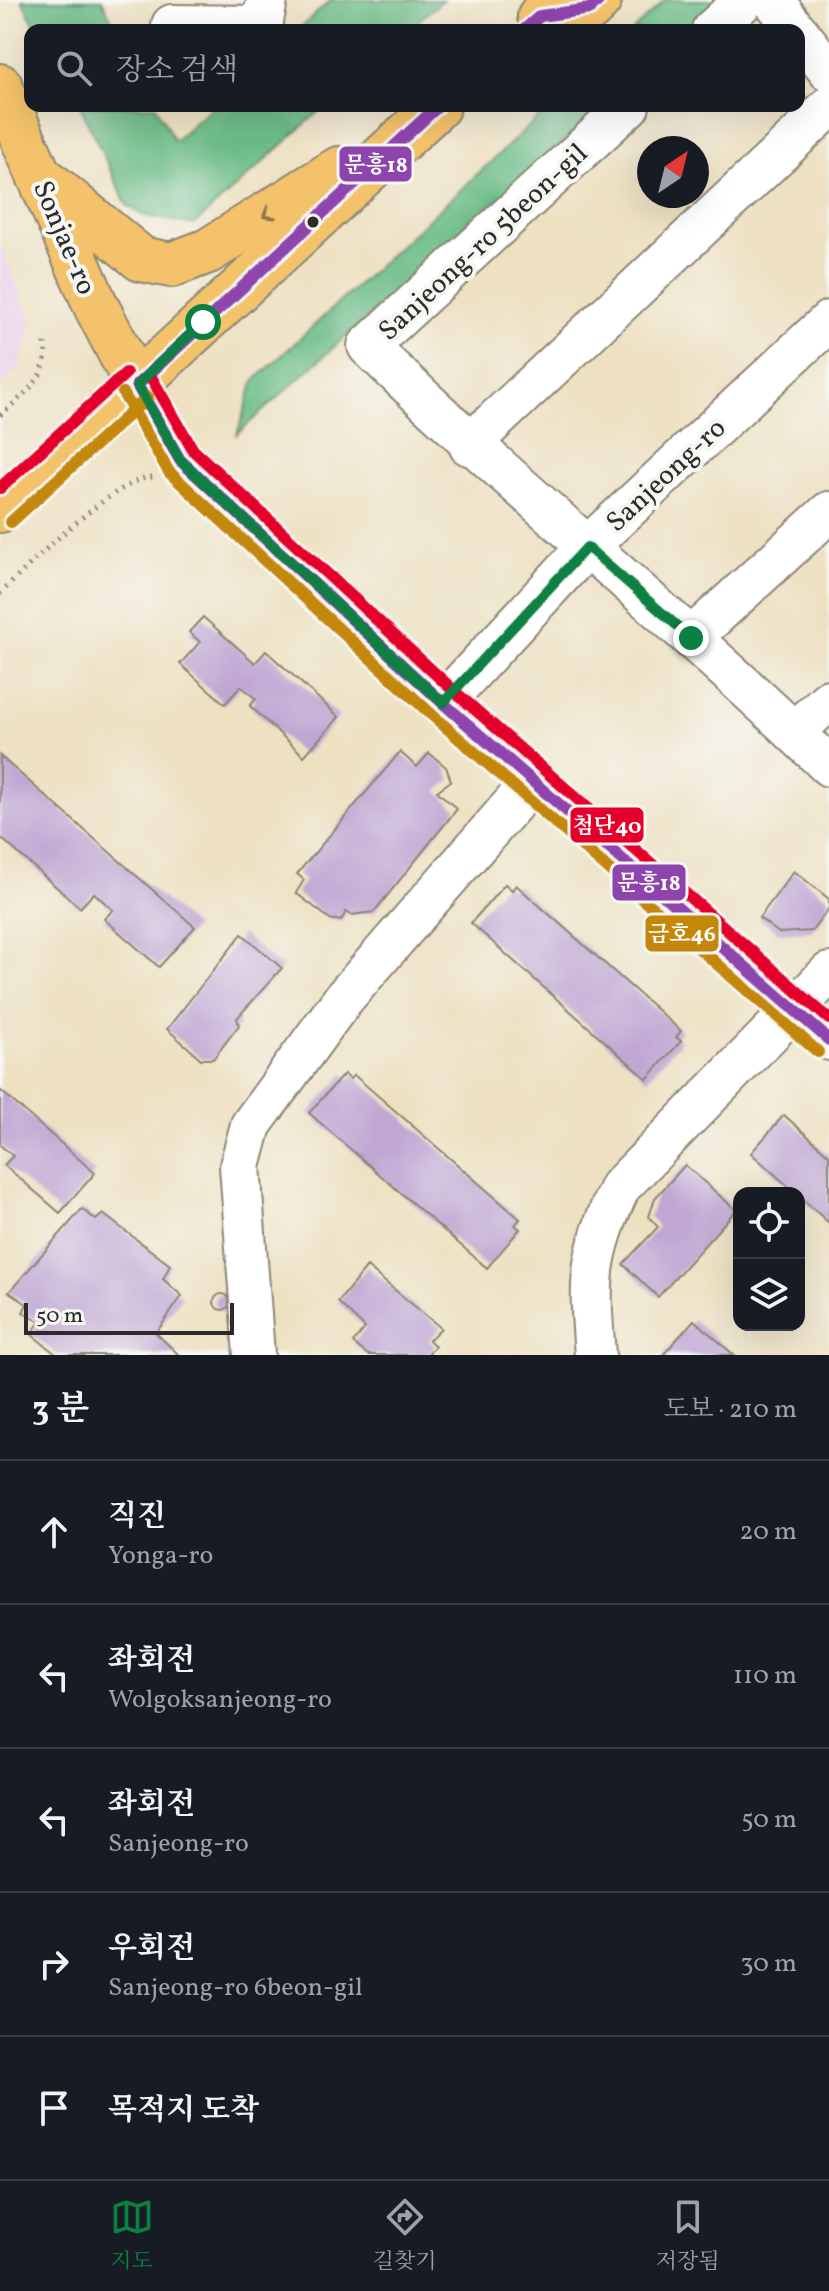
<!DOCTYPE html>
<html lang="ko">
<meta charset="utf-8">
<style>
body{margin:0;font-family:Vollkorn,"Noto Serif KR",serif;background:#242831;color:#f1f3f6}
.controls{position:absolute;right:24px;bottom:24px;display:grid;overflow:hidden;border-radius:16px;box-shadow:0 8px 32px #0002}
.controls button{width:72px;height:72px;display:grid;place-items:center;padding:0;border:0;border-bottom:2px solid #363941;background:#171b24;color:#f1f3f6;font:40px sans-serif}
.compass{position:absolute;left:637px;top:136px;width:72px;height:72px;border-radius:50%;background:#171b24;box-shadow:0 8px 32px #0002;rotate:35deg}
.scale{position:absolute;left:24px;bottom:20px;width:210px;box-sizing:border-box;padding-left:8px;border:4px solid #2b2b2b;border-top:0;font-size:22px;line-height:28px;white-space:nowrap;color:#2b2b2b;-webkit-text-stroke:6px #f6f6f2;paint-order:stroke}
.stop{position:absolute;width:24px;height:24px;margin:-18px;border:6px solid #0b8043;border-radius:50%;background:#fff}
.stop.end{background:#0b8043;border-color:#fff;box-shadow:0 2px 8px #0008}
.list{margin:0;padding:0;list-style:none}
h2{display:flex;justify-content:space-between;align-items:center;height:104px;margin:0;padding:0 32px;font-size:34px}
h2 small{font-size:26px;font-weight:400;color:#9ea1a6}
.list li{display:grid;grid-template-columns:52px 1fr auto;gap:24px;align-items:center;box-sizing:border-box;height:144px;padding:0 32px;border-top:2px solid #363941}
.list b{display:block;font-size:30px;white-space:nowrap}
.list p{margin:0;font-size:26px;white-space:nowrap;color:#9ea1a6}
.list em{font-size:26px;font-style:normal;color:#9ea1a6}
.icon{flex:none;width:44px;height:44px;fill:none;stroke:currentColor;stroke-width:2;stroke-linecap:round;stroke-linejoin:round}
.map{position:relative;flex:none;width:829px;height:1355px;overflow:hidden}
.search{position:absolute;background:#171b24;box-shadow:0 8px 32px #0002;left:24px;right:24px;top:24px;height:88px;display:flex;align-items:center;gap:20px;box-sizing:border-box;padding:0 28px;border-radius:16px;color:#9ea1a6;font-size:30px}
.sheet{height:824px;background:#171b24}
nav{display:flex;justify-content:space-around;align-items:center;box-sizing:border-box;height:112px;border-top:2px solid #363941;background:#171b24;font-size:22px;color:#9ea1a6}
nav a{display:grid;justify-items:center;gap:4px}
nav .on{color:#0b8043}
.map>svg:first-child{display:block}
.built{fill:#ebd1eb}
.forest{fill:#6cbc87;stroke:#4c7459;stroke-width:2}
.building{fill:#bfa6d3}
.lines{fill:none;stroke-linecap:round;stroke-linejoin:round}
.minor-casing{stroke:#8c8676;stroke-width:44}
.major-casing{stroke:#8c8676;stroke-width:48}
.path{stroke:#8c8676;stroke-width:5;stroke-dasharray:2 6;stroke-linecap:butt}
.minor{stroke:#fff;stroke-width:40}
.major{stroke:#f3c26a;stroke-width:44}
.bus-1-casing{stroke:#f6f6f2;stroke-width:18}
.bus-2-casing{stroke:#f6f6f2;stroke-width:18}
.bus-3-casing{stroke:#f6f6f2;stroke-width:18}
.bus-1{stroke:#8e44ad;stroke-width:12}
.bus-2{stroke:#c4870b;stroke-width:12}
.bus-3{stroke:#e4002b;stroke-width:12}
.oneway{stroke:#8f764a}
.route{stroke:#0b8043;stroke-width:10}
.bus-dot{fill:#2b2b2b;stroke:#f6f6f2;stroke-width:3}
.labels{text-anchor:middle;stroke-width:8;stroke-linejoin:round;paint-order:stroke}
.street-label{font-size:28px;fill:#2b2b2b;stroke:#f6f6f2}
.line-badge{stroke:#f6f6f2;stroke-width:3}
.badge-label{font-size:22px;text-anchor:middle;font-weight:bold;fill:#fff}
</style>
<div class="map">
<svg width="829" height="1355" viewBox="0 0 829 1355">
<rect width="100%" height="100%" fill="#f6f6f2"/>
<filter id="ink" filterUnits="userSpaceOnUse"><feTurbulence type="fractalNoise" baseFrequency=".0125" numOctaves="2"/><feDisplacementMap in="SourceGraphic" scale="16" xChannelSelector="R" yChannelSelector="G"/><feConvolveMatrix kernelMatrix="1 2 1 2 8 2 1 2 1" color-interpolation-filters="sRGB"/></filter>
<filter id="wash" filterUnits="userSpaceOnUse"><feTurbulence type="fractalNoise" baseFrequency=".006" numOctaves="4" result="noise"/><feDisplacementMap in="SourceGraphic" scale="32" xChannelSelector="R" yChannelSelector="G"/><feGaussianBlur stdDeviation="1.8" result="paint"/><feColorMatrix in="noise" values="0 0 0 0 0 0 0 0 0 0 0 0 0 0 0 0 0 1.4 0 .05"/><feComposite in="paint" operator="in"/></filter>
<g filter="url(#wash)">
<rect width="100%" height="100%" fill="#eee1c2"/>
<!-- built -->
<path class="built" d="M0,243L32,322L20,367L0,386Z"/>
<!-- forest -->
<g class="forest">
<path d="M22,0H102L117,30H37Z"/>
<path d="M331,0H443L407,30H298Z"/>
<path d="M665,0H720L687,30H633Z"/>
<path d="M80,106H156L174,141L213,106H325L194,225L142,215L127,205Z"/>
<path d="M551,106H602L237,434L254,381Z"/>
</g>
<g id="blocks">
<!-- building -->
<g class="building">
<path d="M203,617L255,663L266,651L339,717L304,756L250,706L256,699L241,686L225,704L180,664L200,642L189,632Z"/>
<path d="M400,752L417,767L429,753L446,767L451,781L437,791L457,809L374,912L351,915L346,912L341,921L330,919L296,893L304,880L297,874Z"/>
<path d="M0,756L195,927L159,967L104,919L113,910L94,893L80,908L0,837Z"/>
<path d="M794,871L829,899V908L812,931L779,933L759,918Z"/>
<path d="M505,884L512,890L516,885L681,1031L676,1037L681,1041L647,1079L471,923Z"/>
<path d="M242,934L282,968L237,1018L239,1025L213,1059H201L167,1029Z"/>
<path d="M344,1074L350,1079L354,1075L520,1219L515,1225L520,1229L487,1268L309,1113Z"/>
<path d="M0,1090L95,1173L60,1213L4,1165L13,1156L0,1145Z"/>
<path d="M784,1115L829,1155V1223L751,1153Z"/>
<path d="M685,1165L736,1210L658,1297L623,1264L658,1227L649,1217L655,1198Z"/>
<path d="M82,1209L96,1220L103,1214L170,1265L163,1279L182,1296L156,1333L179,1355H57L31,1334L40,1322L23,1312L27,1304L9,1292Z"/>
<path d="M367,1267L441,1328L429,1340L435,1346L427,1355H368L353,1343L365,1328L338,1302Z"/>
<circle cx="222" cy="1302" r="8"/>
<path d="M694,1320L734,1355H663Z"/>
</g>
</g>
</g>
<g filter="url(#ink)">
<use href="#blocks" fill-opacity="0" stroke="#8c8676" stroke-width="2"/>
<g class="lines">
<!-- minor casing -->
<g class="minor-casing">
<g id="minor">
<path d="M773,0L796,30"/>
<path d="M172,25L262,26L267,0"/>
<path d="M712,30L745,0"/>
<path d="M799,33L829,71"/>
<path d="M629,106L368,346C517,491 680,621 829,766"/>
<path d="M137,385L180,460L443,703L829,1040"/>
<path d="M469,445L829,107"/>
<path d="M691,638L829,512"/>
<path d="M443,703L587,547L829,321"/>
<path d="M794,732L829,700"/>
<path d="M254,1355L240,1166L251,1125L344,998L533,781"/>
<path d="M595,1355C589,1281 588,1256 620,1187L829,973"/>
</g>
</g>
<!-- major casing -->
<g class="major-casing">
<g id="major">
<path d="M540,16L590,9L599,0"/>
<path d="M0,86L96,306L137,385"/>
<path d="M39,175L141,259L171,265L208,251L339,169"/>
<path d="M0,510L438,106"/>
</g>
</g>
<!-- path -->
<g class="path">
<path d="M0,415C24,394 50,378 45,343"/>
<path d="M0,594C28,566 117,476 154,477"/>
</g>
<!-- minor -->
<use href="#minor" class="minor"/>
<!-- major -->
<use href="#major" class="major"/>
<!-- bus-1 casing -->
<g class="bus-1-casing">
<g id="bus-1">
<path d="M524,30L540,16L590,9L599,0"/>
<path d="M137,385L180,460L443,703L829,1040"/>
<path d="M137,385L438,106"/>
</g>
</g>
<!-- bus-2 casing -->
<g class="bus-2-casing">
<g id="bus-2">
<path d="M123,393L169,472L432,715L818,1052"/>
<path d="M11,522L148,397"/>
</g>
</g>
<!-- bus-3 casing -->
<g class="bus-3-casing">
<g id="bus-3">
<path d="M151,377L193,450L454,691L829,1019"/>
<path d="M0,488L126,373"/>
</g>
</g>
<!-- bus-1 -->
<use href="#bus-1" class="bus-1"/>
<!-- bus-2 -->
<use href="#bus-2" class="bus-2"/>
<!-- bus-3 -->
<use href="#bus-3" class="bus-3"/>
</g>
<!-- one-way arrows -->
<defs><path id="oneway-chevron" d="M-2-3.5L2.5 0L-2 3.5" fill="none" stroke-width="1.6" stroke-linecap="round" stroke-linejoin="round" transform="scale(2)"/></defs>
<use class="oneway" href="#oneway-chevron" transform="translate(268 214) rotate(148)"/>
</g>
<g class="lines" filter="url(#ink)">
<!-- route -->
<path class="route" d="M203,322L137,385L180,460L443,703L587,547L691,638"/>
</g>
<!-- markers -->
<circle class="bus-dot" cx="313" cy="222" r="7"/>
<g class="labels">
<!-- street labels -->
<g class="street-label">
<text transform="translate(66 237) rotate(67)" y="10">Sonjae-ro</text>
<text transform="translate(482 241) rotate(-43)" y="10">Sanjeong-ro 5beon-gil</text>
<text transform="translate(665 474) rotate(-43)" y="10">Sanjeong-ro</text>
</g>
</g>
<g class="line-badge">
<rect x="338" y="145" width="75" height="38" rx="8" fill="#8e44ad"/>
<rect x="569" y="806" width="76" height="38" rx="8" fill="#e4002b"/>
<rect x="611" y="863" width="76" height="39" rx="8" fill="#8e44ad"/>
<rect x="644" y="914" width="76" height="39" rx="8" fill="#c4870b"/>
</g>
<g class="badge-label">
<text x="376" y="172">문흥18</text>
<text x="607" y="833">첨단40</text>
<text x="649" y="890">문흥18</text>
<text x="682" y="941">금호46</text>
</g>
</svg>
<div class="controls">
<button><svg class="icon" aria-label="locate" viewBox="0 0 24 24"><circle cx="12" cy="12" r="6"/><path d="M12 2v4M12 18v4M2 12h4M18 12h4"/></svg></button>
<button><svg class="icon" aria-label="layers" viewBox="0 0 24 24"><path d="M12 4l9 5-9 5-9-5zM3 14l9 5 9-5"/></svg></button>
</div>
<svg class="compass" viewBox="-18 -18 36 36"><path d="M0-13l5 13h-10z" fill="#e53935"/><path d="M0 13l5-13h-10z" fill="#9ea1a6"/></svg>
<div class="scale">50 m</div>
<div class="stop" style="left:203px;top:322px"></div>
<div class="stop end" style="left:691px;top:638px"></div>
<div class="search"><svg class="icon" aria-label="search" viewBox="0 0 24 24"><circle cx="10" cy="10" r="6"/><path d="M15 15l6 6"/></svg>장소 검색</div>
</div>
<section class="sheet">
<h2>3 분<small>도보 · 210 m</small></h2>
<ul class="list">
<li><svg class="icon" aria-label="ahead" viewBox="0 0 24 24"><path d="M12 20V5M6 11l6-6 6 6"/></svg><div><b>직진</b><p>Yonga-ro</p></div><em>20 m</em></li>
<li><svg class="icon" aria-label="left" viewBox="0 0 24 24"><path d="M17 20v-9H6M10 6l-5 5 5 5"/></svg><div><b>좌회전</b><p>Wolgoksanjeong-ro</p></div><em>110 m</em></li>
<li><svg class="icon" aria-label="left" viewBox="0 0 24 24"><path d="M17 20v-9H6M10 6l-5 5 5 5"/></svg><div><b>좌회전</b><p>Sanjeong-ro</p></div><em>50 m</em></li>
<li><svg class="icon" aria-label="right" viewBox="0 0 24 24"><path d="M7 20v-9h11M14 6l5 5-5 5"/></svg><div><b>우회전</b><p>Sanjeong-ro 6beon-gil</p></div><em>30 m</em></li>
<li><svg class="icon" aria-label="arrive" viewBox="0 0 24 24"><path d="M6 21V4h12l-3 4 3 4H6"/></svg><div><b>목적지 도착</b></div></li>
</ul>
</section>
<nav>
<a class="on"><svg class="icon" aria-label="map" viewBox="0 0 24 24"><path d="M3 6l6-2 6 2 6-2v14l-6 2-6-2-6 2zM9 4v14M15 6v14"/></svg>지도</a>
<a><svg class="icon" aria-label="directions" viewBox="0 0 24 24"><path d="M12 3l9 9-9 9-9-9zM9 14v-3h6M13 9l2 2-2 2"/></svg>길찾기</a>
<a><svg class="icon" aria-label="saved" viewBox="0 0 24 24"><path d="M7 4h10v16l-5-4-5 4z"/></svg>저장됨</a>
</nav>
